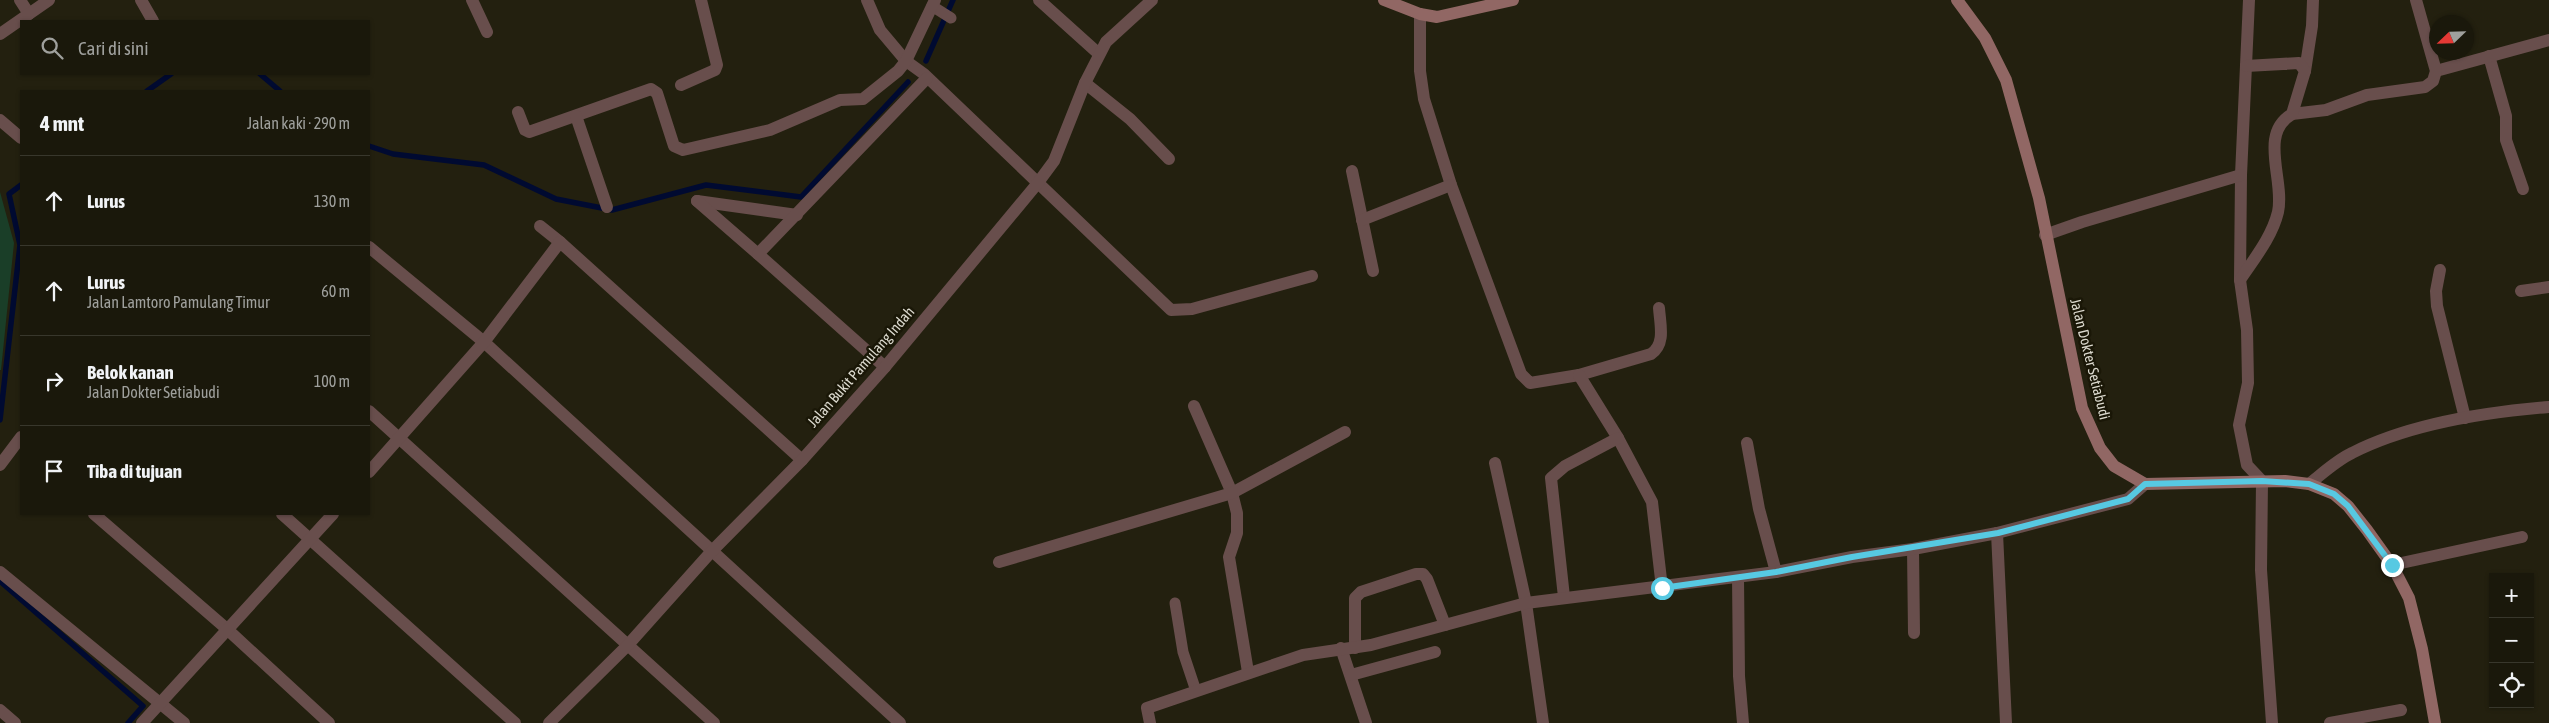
<!DOCTYPE html>
<html lang="id">
<meta charset="utf-8">
<style>
body{margin:0;font-family:"Asap Condensed",sans-serif;background:#232114;color:#f1f3f6}
.controls{position:absolute;right:15px;bottom:15px;display:grid;overflow:hidden;border-radius:0px;box-shadow:0 1px 4px #0004}
.controls button{width:45px;height:45px;display:grid;place-items:center;padding:0;border:0;border-bottom:1px solid #38372c;background:#1a180b;color:#f1f3f6;font:25px sans-serif}
.compass{position:absolute;left:2429px;top:15px;width:45px;height:45px;border-radius:50%;background:#1a180b;box-shadow:0 1px 4px #0004;rotate:247deg}
.stop{position:absolute;width:15px;height:15px;margin:-11px;border:4px solid #57c9e2;border-radius:50%;background:#fff}
.stop.end{background:#57c9e2;border-color:#fff;box-shadow:0 1px 5px #0008}
.list{margin:0;padding:0;list-style:none}
h2{display:flex;justify-content:space-between;align-items:center;height:65px;margin:0;padding:0 20px;font-size:21px}
h2 small{font-size:16px;font-weight:400;color:#9fa09d}
.list li{display:grid;grid-template-columns:32px 1fr auto;gap:15px;align-items:center;box-sizing:border-box;height:90px;padding:0 20px;border-top:1px solid #38372c}
.list b{display:block;font-size:19px;white-space:nowrap}
.list p{margin:0;font-size:16px;white-space:nowrap;color:#9fa09d}
.list em{font-size:16px;font-style:normal;color:#9fa09d}
.icon{flex:none;width:28px;height:28px;fill:none;stroke:currentColor;stroke-width:2;stroke-linecap:round;stroke-linejoin:round}
.map{position:relative;flex:none;width:2549px;height:723px;overflow:hidden}
.search{position:absolute;background:#1a180b;box-shadow:0 1px 4px #0004;left:20px;top:20px;width:350px;height:55px;display:flex;align-items:center;gap:12px;box-sizing:border-box;padding:0 18px;border-radius:0px;color:#9fa09d;font-size:19px}
.panel{position:absolute;background:#1a180b;box-shadow:0 1px 4px #0004;left:20px;top:90px;width:350px;height:425px;border-radius:0px}
.map>svg:first-child{display:block}
.green{fill:#1a3e28}
.lines{fill:none;stroke-linecap:round;stroke-linejoin:round}
.stream{stroke:#000a31;stroke-width:5.5}
.lane{stroke:#684e4c;stroke-width:11}
.street{stroke:#684e4c;stroke-width:12}
.secondary{stroke:#916764;stroke-width:12}
.route{stroke:#57c9e2;stroke-width:6}
.labels{text-anchor:middle;stroke-width:5;stroke-linejoin:round;paint-order:stroke}
.street-label{font-size:15px;fill:#dbd9ce;stroke:#1a1707}
</style>
<div class="map">
<svg width="2549" height="723" viewBox="0 0 2549 723">
<rect width="100%" height="100%" fill="#23200f"/>
<!-- green -->
<path class="green" d="M0,192L14,243L1,370H0Z"/>
<g class="lines">
<!-- stream -->
<g class="stream">
<path d="M926,61L953,0"/>
<path d="M260,74L280,91"/>
<path d="M147,91L171,74"/>
<path d="M369,146L393,154L484,165L556,199L612,210L706,185L801,197L908,82"/>
<path d="M0,420L20,245L9,194L21,185"/>
<path d="M0,581L143,706L128,723"/>
</g>
<!-- lane -->
<g class="lane">
<path d="M932,6L951,18"/>
<path d="M1175,603L1183,652L1196,691"/>
</g>
<!-- street -->
<g class="street">
<path d="M20,0L29,14"/>
<path d="M141,0L153,21"/>
<path d="M472,0L487,32"/>
<path d="M867,0L880,30L906,61L924,74L1171,310L1192,309L1312,276"/>
<path d="M1039,0L1099,54"/>
<path d="M2249,0L2241,175L2240,280L2247,330L2248,383L2239,425L2247,465L2262,481L2261,570L2272,723"/>
<path d="M1420,14V71L1424,99L1451,185L1521,374L1530,383L1579,375L1651,354C1666,344 1660,324 1659,308"/>
<path d="M0,34L49,0"/>
<path d="M2489,56L2506,116V140L2523,189"/>
<path d="M2305,71L2312,26L2313,0"/>
<path d="M2436,71L2549,40"/>
<path d="M1085,83L1130,119L1169,159"/>
<path d="M681,85L715,70L717,65L701,0"/>
<path d="M518,112L525,130L529,132L651,89L657,93L674,146L683,150L770,130L840,100L863,99L898,71L906,61L935,0"/>
<path d="M2292,114L2326,110L2367,95L2425,87L2433,81L2436,71L2416,0"/>
<path d="M576,116L607,207"/>
<path d="M0,120L21,138"/>
<path d="M1352,171L1373,271"/>
<path d="M697,201L797,215"/>
<path d="M697,201L758,254"/>
<path d="M1362,220L1451,185"/>
<path d="M540,226L560,242"/>
<path d="M2045,235L2082,222L2241,175"/>
<path d="M369,247L484,342L900,723"/>
<path d="M2440,270L2436,291L2437,306L2465,418"/>
<path d="M2240,280C2254,259 2272,237 2278,212C2285,180 2258,134 2292,114L2305,71L2299,63L2246,66"/>
<path d="M2521,291L2549,287"/>
<path d="M885,367L758,254L927,78"/>
<path d="M1579,375L1618,438L1652,502L1662,588"/>
<path d="M1194,406L1232,493L1237,513V533L1229,557L1248,672"/>
<path d="M369,411L714,723"/>
<path d="M1747,443L1759,509L1776,572"/>
<path d="M1495,463L1526,603L1543,723"/>
<path d="M0,465L21,437"/>
<path d="M369,472L484,342L560,242L802,460"/>
<path d="M2309,484C2323,473 2337,460 2352,453C2409,424 2487,412 2549,407"/>
<path d="M94,514L228,630L329,723"/>
<path d="M282,514L515,723"/>
<path d="M1997,533L2006,723"/>
<path d="M1913,549L1914,633"/>
<path d="M999,562L1232,493L1345,432"/>
<path d="M2392,565L2522,537"/>
<path d="M0,572L184,723"/>
<path d="M1738,577L1739,676L1743,723"/>
<path d="M1564,597L1551,478L1565,466L1618,438"/>
<path d="M1341,648L1366,723"/>
<path d="M1355,648V598L1361,592L1416,574H1423L1427,579L1445,625"/>
<path d="M1351,675L1435,652"/>
<path d="M0,710L15,723"/>
<path d="M142,723L333,514"/>
<path d="M549,723L627,646L711,552L802,460L885,367L1037,184L1054,161L1085,83L1106,42L1152,0"/>
<path d="M1150,723L1147,708L1303,655L1371,645L1526,603L1776,572L1852,557L1913,549L1997,533L2128,499L2145,484"/>
<path d="M2330,723L2401,710"/>
</g>
<!-- secondary -->
<g class="secondary">
<path d="M1384,0L1420,14L1437,17L1513,0"/>
<path d="M1957,0L1985,38L2006,80L2039,198L2082,408L2100,448L2114,466L2145,484L2285,481L2309,484L2334,494L2348,506L2367,530L2392,565L2409,598L2422,649L2435,723"/>
</g>
</g>
<g class="lines">
<!-- route -->
<path class="route" d="M1662,588L1776,572L1852,557L1998,533L2128,499L2145,484L2262,481L2309,484L2334,494L2348,506L2392,565"/>
</g>
<g class="labels">
<!-- street labels -->
<g class="street-label">
<text transform="translate(2090 359) rotate(76)" y="5">Jalan Dokter Setiabudi</text>
<text transform="translate(861 367) rotate(-49)" y="5">Jalan Bukit Pamulang Indah</text>
</g>
</g>
</svg>
<div class="controls">
<button>+</button>
<button>−</button>
<button><svg class="icon" aria-label="locate" viewBox="0 0 24 24"><circle cx="12" cy="12" r="6"/><path d="M12 2v4M12 18v4M2 12h4M18 12h4"/></svg></button>
</div>
<svg class="compass" viewBox="-18 -18 36 36"><path d="M0-13l5 13h-10z" fill="#e53935"/><path d="M0 13l5-13h-10z" fill="#9fa09d"/></svg>
<div class="stop" style="left:1662px;top:588px"></div>
<div class="stop end" style="left:2392px;top:565px"></div>
<div class="search"><svg class="icon" aria-label="search" viewBox="0 0 24 24"><circle cx="10" cy="10" r="6"/><path d="M15 15l6 6"/></svg>Cari di sini</div>
<section class="panel">
<h2>4 mnt<small>Jalan kaki · 290 m</small></h2>
<ul class="list">
<li><svg class="icon" aria-label="ahead" viewBox="0 0 24 24"><path d="M12 20V5M6 11l6-6 6 6"/></svg><div><b>Lurus</b></div><em>130 m</em></li>
<li><svg class="icon" aria-label="ahead" viewBox="0 0 24 24"><path d="M12 20V5M6 11l6-6 6 6"/></svg><div><b>Lurus</b><p>Jalan Lamtoro Pamulang Timur</p></div><em>60 m</em></li>
<li><svg class="icon" aria-label="right" viewBox="0 0 24 24"><path d="M7 20v-9h11M14 6l5 5-5 5"/></svg><div><b>Belok kanan</b><p>Jalan Dokter Setiabudi</p></div><em>100 m</em></li>
<li><svg class="icon" aria-label="arrive" viewBox="0 0 24 24"><path d="M6 21V4h12l-3 4 3 4H6"/></svg><div><b>Tiba di tujuan</b></div></li>
</ul>
</section>
</div>
